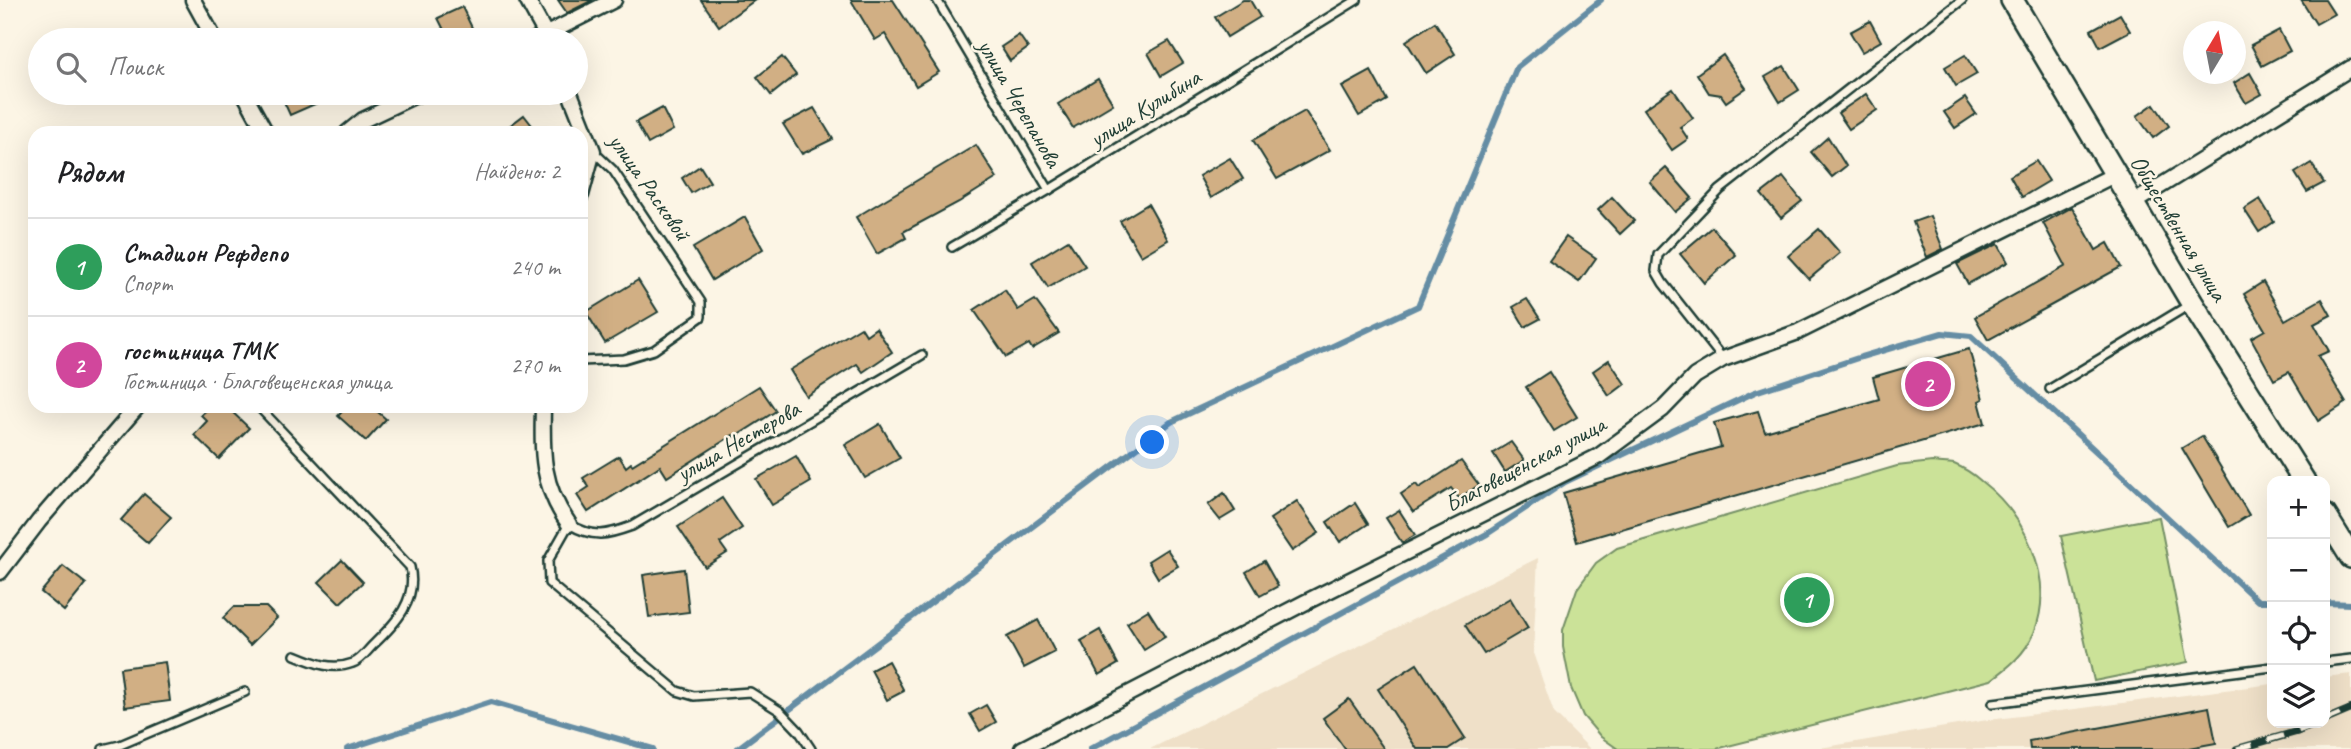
<!DOCTYPE html>
<html lang="ru">
<meta charset="utf-8">
<style>
body{margin:0;font-family:Caveat,sans-serif;background:#f2f2f2;color:#202124}
.controls{position:absolute;right:21px;bottom:21px;display:grid;overflow:hidden;border-radius:14px;box-shadow:0 7px 28px #0002}
.controls button{width:63px;height:63px;display:grid;place-items:center;padding:0;border:0;border-bottom:2px solid #e0e0e0;background:#fff;color:#202124;font:35px sans-serif}
.compass{position:absolute;left:2183px;top:21px;width:63px;height:63px;border-radius:50%;background:#fff;box-shadow:0 7px 28px #0002;rotate:10deg}
.you{position:absolute;left:1153px;top:443px;width:24px;height:24px;margin:-18px;border:5px solid #fff;border-radius:50%;background:#1a73e8;box-shadow:0 0 0 10px #1a73e833}
.badge{display:grid;place-items:center;width:46px;height:46px;border-radius:50%;background:#111827;color:#fff;font-size:23px;font-weight:700}
.pin{position:absolute;translate:-50% -50%;border:4px solid #fff;box-shadow:0 2px 7px #0006}
.list{margin:0;padding:0;list-style:none}
h2{display:flex;justify-content:space-between;align-items:center;height:91px;margin:0;padding:0 28px;font-size:30px}
h2 small{font-size:23px;font-weight:400;color:#757577}
.list li{display:grid;grid-template-columns:46px 1fr auto;gap:21px;align-items:center;box-sizing:border-box;height:98px;padding:0 28px;border-top:2px solid #e0e0e0}
.list b{display:block;font-size:26px;white-space:nowrap}
.list p{margin:0;font-size:23px;white-space:nowrap;color:#757577}
.list em{font-size:23px;font-style:normal;color:#757577}
.icon{flex:none;width:38px;height:38px;fill:none;stroke:currentColor;stroke-width:2;stroke-linecap:round;stroke-linejoin:round}
.map{position:relative;flex:none;width:2351px;height:749px;overflow:hidden}
.search{position:absolute;background:#fff;box-shadow:0 7px 28px #0002;left:28px;top:28px;width:560px;height:77px;display:flex;align-items:center;gap:18px;box-sizing:border-box;padding:0 24px;border-radius:38px;color:#757577;font-size:26px}
.panel{position:absolute;background:#fff;box-shadow:0 7px 28px #0002;left:28px;top:126px;width:560px;height:287px;border-radius:21px}
.map>svg:first-child{display:block}
.built{fill:#efe0c8}
.green{fill:#cbe298;stroke:#759066;stroke-width:2}
.lines{fill:none;stroke-linecap:round;stroke-linejoin:round}
.stream{stroke:#658da4;stroke-width:6}
.building{fill:#d1af84;stroke:#1f3d34;stroke-width:2}
.service-casing{stroke:#1f3d34;stroke-width:12}
.minor-casing{stroke:#1f3d34;stroke-width:19}
.secondary-casing{stroke:#1f3d34;stroke-width:26}
.service{stroke:#fcf5e5;stroke-width:7}
.minor{stroke:#fcf5e5;stroke-width:14}
.secondary{stroke:#fcf5e5;stroke-width:21}
.rail-casing{stroke:#1f3d34;stroke-width:8}
.rail{stroke:#fcf5e5;stroke-width:5;stroke-dasharray:16;stroke-linecap:butt}
.labels{text-anchor:middle;stroke-width:5;stroke-linejoin:round;paint-order:stroke}
.street-label{font-size:24px;fill:#1f3d34;stroke:#fcf5e5}
</style>
<div class="map">
<svg width="2351" height="749" viewBox="0 0 2351 749">
<rect width="100%" height="100%" fill="#fcf5e5"/>
<filter id="ink" filterUnits="userSpaceOnUse"><feTurbulence type="fractalNoise" baseFrequency=".0143" numOctaves="2"/><feDisplacementMap in="SourceGraphic" scale="14" xChannelSelector="R" yChannelSelector="G"/><feConvolveMatrix kernelMatrix="1 2 1 2 8 2 1 2 1" color-interpolation-filters="sRGB"/></filter>
<g filter="url(#ink)">
<!-- built -->
<g class="built">
<path d="M1538,558L1533,653L1554,713L1590,749H1150Z"/>
<path d="M2351,674V749H1814L1981,721L2272,684V723H2325V677Z"/>
</g>
<!-- green -->
<g class="green">
<path d="M1932,462C1939,463 1947,463 1954,464C1964,468 1973,474 1981,481C2025,515 2056,578 2034,633C2025,654 2009,667 1991,680L1716,749H1618L1601,737L1583,716L1571,688L1563,647V630L1577,589L1596,563L1617,548L1897,466Z"/>
<path d="M2159,517L2188,662L2094,681L2061,536Z"/>
</g>
<g class="lines">
<!-- stream -->
<g class="stream">
<path d="M2325,603L2351,604"/>
<path d="M347,749L491,702L653,749"/>
<path d="M737,749L1171,422L1418,306L1517,67L1601,0"/>
<path d="M1090,749L1487,534L1565,482L1755,392L1861,357L1942,333L1971,336L2258,601H2272"/>
</g>
</g>
<!-- building -->
<g class="building">
<path d="M558,0H593L567,13Z"/>
<path d="M701,0H755L719,26Z"/>
<path d="M851,0H893L939,72L916,86L885,34L875,40Z"/>
<path d="M1243,0H1250L1260,17L1227,37L1215,17Z"/>
<path d="M2301,0H2325L2334,14L2316,24Z"/>
<path d="M462,7L475,34L462,40H449L438,18Z"/>
<path d="M2120,14L2130,31L2100,47L2091,30Z"/>
<path d="M1870,21L1881,41L1862,52L1850,32Z"/>
<path d="M1435,22L1455,54L1426,73L1406,41Z"/>
<path d="M2279,30L2290,51L2262,66L2251,45Z"/>
<path d="M1019,35L1028,48L1010,61L1001,47Z"/>
<path d="M1169,41L1183,63L1161,76L1148,53Z"/>
<path d="M1723,55L1746,88L1726,102L1721,95L1709,93L1697,74Z"/>
<path d="M1965,55L1977,74L1956,86L1945,67Z"/>
<path d="M782,57L796,75L771,95L757,77Z"/>
<path d="M1784,66L1799,90L1780,102L1765,77Z"/>
<path d="M1371,71L1387,100L1359,116L1342,87Z"/>
<path d="M2250,73L2262,94L2246,103L2234,83Z"/>
<path d="M1098,79L1113,104L1073,128L1058,104Z"/>
<path d="M1673,89L1693,118L1680,127L1688,139L1672,150L1644,109Z"/>
<path d="M280,93H340L290,115Z"/>
<path d="M1866,94L1877,110L1849,129L1838,113Z"/>
<path d="M1965,98L1976,114L1955,128L1944,112Z"/>
<path d="M2154,104L2169,126L2153,138L2137,116Z"/>
<path d="M662,108L673,130L648,144L636,122Z"/>
<path d="M814,108L833,139L802,154L783,124Z"/>
<path d="M1305,111L1330,150L1277,179L1253,140Z"/>
<path d="M524,115L538,133H500Z"/>
<path d="M1828,137L1846,166L1832,177L1811,152Z"/>
<path d="M976,145L997,178L959,202L903,232L906,238L877,254L856,217Z"/>
<path d="M1230,158L1243,179L1211,198L1199,176Z"/>
<path d="M2036,161L2049,181L2022,197L2010,176Z"/>
<path d="M2311,163L2324,183L2307,192L2295,173Z"/>
<path d="M700,166L710,182L691,193L682,178Z"/>
<path d="M1666,168L1692,198L1675,212L1650,182Z"/>
<path d="M1783,177L1802,201L1781,218L1761,194Z"/>
<path d="M1612,197L1634,221L1620,234L1598,210Z"/>
<path d="M2260,199L2274,222L2259,232L2244,209Z"/>
<path d="M1148,204L1168,240L1141,256L1120,221Z"/>
<path d="M2072,207L2096,250L2108,243L2121,267L1988,340L1975,317L2066,266L2043,223Z"/>
<path d="M1930,216L1943,249L1927,257L1913,222Z"/>
<path d="M745,217L763,249L712,280L693,248Z"/>
<path d="M1712,227L1736,255L1704,283L1680,254Z"/>
<path d="M1819,229L1840,253L1809,279L1788,256Z"/>
<path d="M1566,237L1596,258L1579,282L1549,261Z"/>
<path d="M1068,240L1085,266L1048,288L1032,262Z"/>
<path d="M1998,244L2008,262L1968,284L1957,264Z"/>
<path d="M638,280L658,312L605,343L586,312Z"/>
<path d="M2263,282L2285,320L2322,299L2331,315L2314,324L2329,351L2318,356L2346,403L2318,421L2289,372L2274,380L2251,338L2265,330L2244,294Z"/>
<path d="M1005,290L1018,310L1035,300L1059,333L1032,349L1029,344L1006,357L974,310Z"/>
<path d="M1527,299L1540,319L1525,327L1513,307Z"/>
<path d="M861,327L866,335L876,328L892,352L863,372L857,364L806,396L790,370Z"/>
<path d="M1969,349L1983,399L1979,401L1985,423L1577,542L1563,493L1721,447L1714,423L1758,411L1765,432L1879,399L1873,377Z"/>
<path d="M1609,360L1625,384L1609,396L1593,371Z"/>
<path d="M1549,372L1577,417L1554,431L1526,387Z"/>
<path d="M759,386L776,411L735,437L733,435L667,477L660,466L588,512L577,495L589,487L583,478L619,456L626,467L631,463L632,465Z"/>
<path d="M211,406H226L249,428L219,459L194,435L207,421L201,415Z"/>
<path d="M347,406H371L386,419L366,441L338,416Z"/>
<path d="M880,424L900,458L865,478L845,445Z"/>
<path d="M2202,436L2249,515L2229,527L2182,448Z"/>
<path d="M1511,442L1524,460L1505,472L1493,453Z"/>
<path d="M796,456L811,482L772,505L756,479Z"/>
<path d="M1461,461L1479,485L1459,498L1451,488L1413,512L1401,494L1416,484L1419,488Z"/>
<path d="M1224,493L1235,511L1220,520L1208,505Z"/>
<path d="M144,494L171,517L148,543L121,520Z"/>
<path d="M722,498L742,528L720,543L727,553L705,567L678,527Z"/>
<path d="M1297,501L1319,533L1292,551L1270,519Z"/>
<path d="M1355,503L1368,524L1340,542L1327,522Z"/>
<path d="M1399,510L1415,535L1402,543L1386,518Z"/>
<path d="M1167,549L1178,566L1158,578L1148,561Z"/>
<path d="M342,560L363,582L340,603L319,582Z"/>
<path d="M1264,561L1278,586L1260,596L1246,572Z"/>
<path d="M63,566L86,584L64,611L41,592Z"/>
<path d="M684,569L689,612L649,617L643,575Z"/>
<path d="M1510,598L1528,628L1484,654L1465,625Z"/>
<path d="M234,607H266L277,618L250,645L223,618Z"/>
<path d="M1148,610L1165,637L1144,650L1127,623Z"/>
<path d="M1038,620L1055,652L1024,668L1007,637Z"/>
<path d="M1100,630L1118,664L1099,675L1081,641Z"/>
<path d="M888,661L904,691L887,700L871,670Z"/>
<path d="M165,662L170,701L125,707L120,668Z"/>
<path d="M1417,664L1465,738L1448,749H1417L1378,689Z"/>
<path d="M1349,699L1384,749H1345L1323,718Z"/>
<path d="M986,705L996,722L980,731L970,714Z"/>
<path d="M2209,707L2216,743L2183,749H2030L2029,741Z"/>
</g>
<g class="lines">
<!-- service casing -->
<g class="service-casing">
<g id="service">
<path d="M937,0L1049,190"/>
<path d="M952,247L1049,190L1357,0"/>
<path d="M1723,359L1663,283L1656,271L1658,255L1720,190L1962,0"/>
<path d="M581,361L624,359L654,350L701,317V302L613,170L594,152"/>
<path d="M2050,389L2189,305"/>
<path d="M258,406L410,567C418,600 396,623 373,645C367,651 360,661 353,663C332,671 314,663 295,655"/>
<path d="M2325,662L2351,659"/>
<path d="M1993,703L2272,667"/>
<path d="M103,749L120,745L245,692"/>
<path d="M811,749L799,731L780,711L750,692L694,696L677,691L549,583L548,561L569,524C594,539 607,535 632,526L922,355"/>
</g>
</g>
<!-- minor casing -->
<g class="minor-casing">
<g id="minor">
<path d="M193,0L215,40"/>
<path d="M527,0L549,40"/>
<path d="M535,40L614,0"/>
<path d="M244,93L266,133"/>
<path d="M570,93L593,151L581,195"/>
<path d="M347,133L363,120L420,93"/>
<path d="M2133,203L2351,68"/>
<path d="M543,406C542,453 541,485 569,524"/>
<path d="M0,572L39,521L138,406"/>
<path d="M1022,749L1304,603L1599,456L1663,409L1695,376L1723,359L1798,332L2116,174"/>
</g>
</g>
<!-- secondary casing -->
<g class="secondary-casing">
<g id="secondary">
<path d="M2012,0L2192,303L2304,481"/>
<path d="M2325,515L2351,557"/>
</g>
</g>
<!-- service -->
<use href="#service" class="service"/>
<!-- minor -->
<use href="#minor" class="minor"/>
<!-- secondary -->
<use href="#secondary" class="secondary"/>
<!-- rail casing -->
<g class="rail-casing">
<g id="rail">
<path d="M2325,720L2351,709"/>
<path d="M2237,749L2296,732L2318,723"/>
</g>
</g>
<!-- rail -->
<use href="#rail" class="rail"/>
</g>
</g>
<g class="labels">
<!-- street labels -->
<g class="street-label">
<text transform="translate(1020 103) rotate(60)" y="8">улица Черепанова</text>
<text transform="translate(1145 108) rotate(-32)" y="8">улица Кулибина</text>
<text transform="translate(650 187) rotate(55)" y="8">улица Расковой</text>
<text transform="translate(2179 228) rotate(59)" y="8">Общественная улица</text>
<text transform="translate(738 441) rotate(-30)" y="8">улица Нестерова</text>
<text transform="translate(1525 464) rotate(-28)" y="8">Благовещенская улица</text>
</g>
</g>
</svg>
<div class="controls">
<button>+</button>
<button>−</button>
<button><svg class="icon" aria-label="locate" viewBox="0 0 24 24"><circle cx="12" cy="12" r="6"/><path d="M12 2v4M12 18v4M2 12h4M18 12h4"/></svg></button>
<button><svg class="icon" aria-label="layers" viewBox="0 0 24 24"><path d="M12 4l9 5-9 5-9-5zM3 14l9 5 9-5"/></svg></button>
</div>
<svg class="compass" viewBox="-18 -18 36 36"><path d="M0-13l5 13h-10z" fill="#e53935"/><path d="M0 13l5-13h-10z" fill="#757577"/></svg>
<div class="you"></div>
<div class="pin badge" style="left:1807px;top:600px;background:#2e9e5b">1</div>
<div class="pin badge" style="left:1928px;top:384px;background:#d1479c">2</div>
<div class="search"><svg class="icon" aria-label="search" viewBox="0 0 24 24"><circle cx="10" cy="10" r="6"/><path d="M15 15l6 6"/></svg>Поиск</div>
<section class="panel">
<h2>Рядом<small>Найдено: 2</small></h2>
<ul class="list">
<li><span class="badge" style="background:#2e9e5b">1</span><div><b>Стадион Рефдепо</b><p>Спорт</p></div><em>240 m</em></li>
<li><span class="badge" style="background:#d1479c">2</span><div><b>гостиница ТМК</b><p>Гостиница · Благовещенская улица</p></div><em>270 m</em></li>
</ul>
</section>
</div>
